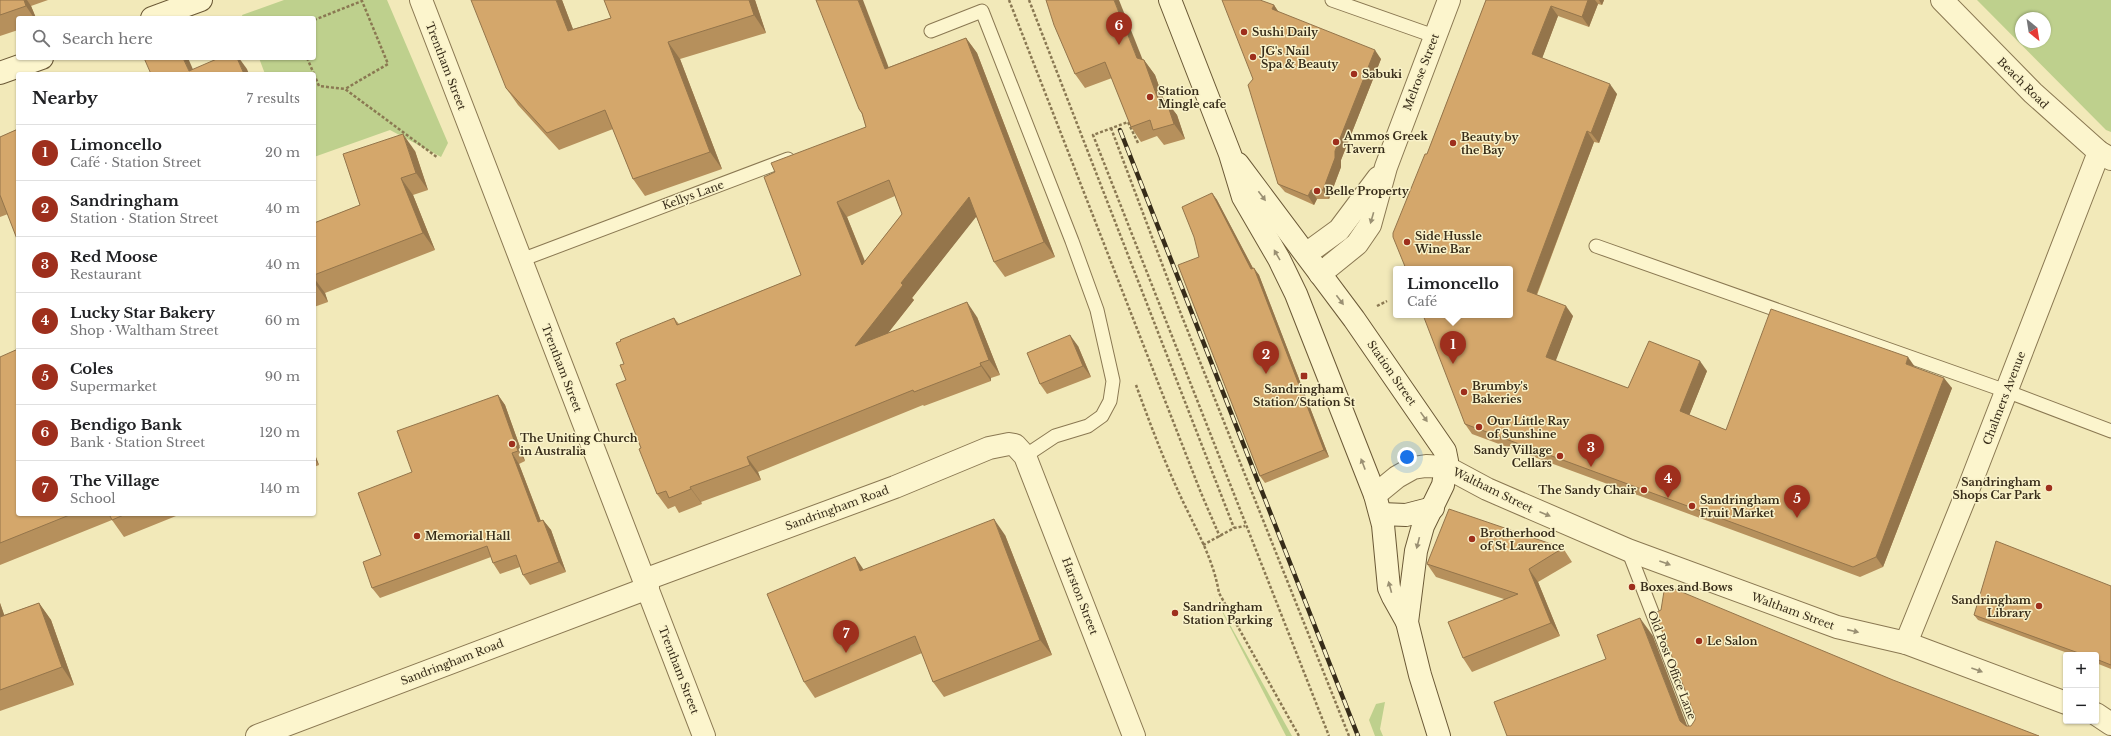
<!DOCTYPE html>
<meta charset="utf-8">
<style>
body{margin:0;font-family:"Libre Baskerville",serif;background:#f6f6f6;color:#202124}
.controls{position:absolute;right:12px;bottom:12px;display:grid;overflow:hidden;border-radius:4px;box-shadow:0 1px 3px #0004}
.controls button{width:36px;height:36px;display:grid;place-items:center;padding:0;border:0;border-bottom:1px solid #e0e0e0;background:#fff;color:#202124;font:20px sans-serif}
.compass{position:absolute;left:2015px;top:12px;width:36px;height:36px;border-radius:50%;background:#fff;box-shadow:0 1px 3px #0004;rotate:150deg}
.you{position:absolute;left:1407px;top:457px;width:14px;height:14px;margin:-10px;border:3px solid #fff;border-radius:50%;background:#1a73e8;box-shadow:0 0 0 6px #1a73e833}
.badge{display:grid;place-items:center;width:26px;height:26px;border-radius:50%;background:#9e2f1d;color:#fff;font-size:13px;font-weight:700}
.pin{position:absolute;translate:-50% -33px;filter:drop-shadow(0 1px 2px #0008)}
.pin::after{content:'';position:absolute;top:21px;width:14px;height:12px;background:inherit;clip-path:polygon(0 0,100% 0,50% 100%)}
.popup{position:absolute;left:1393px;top:266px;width:120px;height:52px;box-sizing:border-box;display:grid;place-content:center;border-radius:4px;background:#fff;filter:drop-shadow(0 1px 3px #0005);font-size:13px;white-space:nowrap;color:#757577}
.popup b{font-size:15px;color:#202124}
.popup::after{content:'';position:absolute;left:50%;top:100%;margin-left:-8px;border:8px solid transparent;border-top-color:#fff}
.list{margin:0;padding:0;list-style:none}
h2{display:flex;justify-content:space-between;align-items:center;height:52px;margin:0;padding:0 16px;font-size:17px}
h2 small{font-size:13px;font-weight:400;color:#757577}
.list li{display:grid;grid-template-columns:26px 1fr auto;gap:12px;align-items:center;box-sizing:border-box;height:56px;padding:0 16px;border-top:1px solid #e0e0e0}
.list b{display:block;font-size:15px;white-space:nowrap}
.list p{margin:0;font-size:13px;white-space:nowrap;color:#757577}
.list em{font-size:13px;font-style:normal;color:#757577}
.icon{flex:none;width:22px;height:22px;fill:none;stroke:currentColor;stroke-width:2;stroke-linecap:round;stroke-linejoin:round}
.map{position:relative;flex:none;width:2111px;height:736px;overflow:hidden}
.search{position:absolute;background:#fff;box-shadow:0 1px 3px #0004;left:16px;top:16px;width:300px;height:44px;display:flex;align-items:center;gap:10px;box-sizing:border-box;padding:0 14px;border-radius:4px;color:#757577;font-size:15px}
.panel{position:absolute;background:#fff;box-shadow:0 1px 3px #0004;left:16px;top:72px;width:300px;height:444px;border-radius:4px}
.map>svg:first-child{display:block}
.green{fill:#bed08d;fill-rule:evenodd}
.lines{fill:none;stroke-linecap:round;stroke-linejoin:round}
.lane-casing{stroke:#8a7852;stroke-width:15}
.street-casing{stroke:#8a7852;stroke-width:24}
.secondary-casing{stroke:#6b5936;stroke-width:24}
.path{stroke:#8a7852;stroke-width:2.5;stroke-dasharray:3 2;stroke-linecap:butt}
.lane{stroke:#fcf5cd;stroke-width:13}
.street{stroke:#fcf5cd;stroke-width:22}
.secondary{stroke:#fcf5cd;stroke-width:22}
.rail-casing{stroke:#372c19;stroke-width:4.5}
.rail{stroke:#f9f2c9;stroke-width:3;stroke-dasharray:9;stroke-linecap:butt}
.wall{fill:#b6905c;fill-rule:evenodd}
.shaded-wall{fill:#94754b}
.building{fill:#d4a76b;stroke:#94754b;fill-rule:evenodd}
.oneway{fill:#9a9073}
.poi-dot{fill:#9e2f1d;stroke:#f9f2c9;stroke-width:1.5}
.labels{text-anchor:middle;stroke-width:3;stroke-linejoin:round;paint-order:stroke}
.poi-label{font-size:11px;font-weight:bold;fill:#372c19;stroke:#f9f2c9;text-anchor:start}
.street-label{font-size:11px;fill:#372c19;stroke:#f9f2c9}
</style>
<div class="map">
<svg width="2111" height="736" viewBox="0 0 2111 736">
<rect width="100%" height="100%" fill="#f2e9b9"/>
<!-- green -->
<g class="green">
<path d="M284,0H387L448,143L441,157L390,130L314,157V74H265L259,58H314V18H243L242,15Z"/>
<path d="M1977,0H2111V132L2106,130ZM2021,18H2045V42H2021Z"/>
<path d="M1214,596L1292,736H1286Z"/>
<path d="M1385,702L1380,729L1383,736H1375L1369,720L1376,704Z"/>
</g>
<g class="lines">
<!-- lane casing -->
<g class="lane-casing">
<g id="lane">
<path d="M1332,0L1434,36"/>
<path d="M931,31L982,11L1072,241L1097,310L1113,381L1110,401L1102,416L1088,426L1055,436L1025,456"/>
<path d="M1596,246L2006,391L2111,431"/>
<path d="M521,260L788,159"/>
<path d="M1628,550L1700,736"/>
</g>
</g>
<!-- street casing -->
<g class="street-casing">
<g id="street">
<path d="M421,0L704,736"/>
<path d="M1942,0L2033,93L2099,152L2111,159"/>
<path d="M1306,254L1339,230L1378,178"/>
<path d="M1320,274L1357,244L1370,225L1386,167L1449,0"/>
<path d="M1375,495L1397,477L1413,468L1426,466L1446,467L1487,489L1628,550L1837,627L1906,643L2066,703"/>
<path d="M644,580L895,487L989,448L1009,444L1015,445L1025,456L1134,736"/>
<path d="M1906,643L1968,490L2099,152"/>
<path d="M2096,714L2111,724"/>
<path d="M257,736L648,588"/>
</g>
</g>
<!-- secondary casing -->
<g class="secondary-casing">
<g id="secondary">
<path d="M1170,0L1230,154L1243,197L1279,259L1296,294L1375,495L1383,525L1389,588L1393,597L1407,622"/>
<path d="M152,18L201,0"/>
<path d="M0,73L42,58"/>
<path d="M1238,164L1354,319L1445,451L1447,461L1443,485L1423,526L1416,551L1407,622L1420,675L1439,736"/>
<path d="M1381,514L1406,515L1433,508"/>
</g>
</g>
<!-- path -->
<g class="path">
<path d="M1009,0L1201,493L1220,537"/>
<path d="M1029,0L1234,528"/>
<path d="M314,20L362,1L388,64L345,89"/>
<path d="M307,58L314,74"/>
<path d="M314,74L319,86L345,89L438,158"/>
<path d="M1111,128L1179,309L1349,736"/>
<path d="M1138,143L1128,122L1093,135L1329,736"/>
<path d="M1377,306L1387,301"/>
<path d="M1136,385C1149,421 1163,458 1179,493C1194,526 1213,557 1219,593L1299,736"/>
<path d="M1203,545L1234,528L1245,526"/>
</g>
<!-- lane -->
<use href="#lane" class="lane"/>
<!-- street -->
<use href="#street" class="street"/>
<!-- secondary -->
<use href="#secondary" class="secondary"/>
<!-- rail casing -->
<g class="rail-casing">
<path id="rail" d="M1120,130L1358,736"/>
</g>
<!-- rail -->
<use href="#rail" class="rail"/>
</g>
<!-- wall -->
<g class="wall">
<path d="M0,0H48L31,6L36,18H18V30L0,36Z"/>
<path d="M562,0L573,29L611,18L604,0H755L766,33L680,59L722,169L645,196L633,179L613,129L559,150L518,105L506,88Z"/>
<path d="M1046,0L1144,60L1155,75L1164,101L1177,115L1185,139L1164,145L1157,136L1141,142L1131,127L1112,78L1085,88L1075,74Z"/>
<path d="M1486,0H1604L1602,5L1598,4L1589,27L1558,16L1542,58L1617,94L1599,143L1594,142L1537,295L1573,316L1555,361L1628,388L1707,371L1689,415L1726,430L1915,367L1952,388L1883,567L1860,577L1472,434L1465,424L1427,154Z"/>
<path d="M1274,5L1278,12L1381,59L1341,160V167L1329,199H1317L1314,205L1285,192L1278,184L1253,79Z"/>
<path d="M966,38L977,53L1055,257L1005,277L994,262L976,216L912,298L914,300L888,333L977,317L1000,375L991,378V381L924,406L923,405L758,472L761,480L701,502L702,504L679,513L675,506L668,509L657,494L641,448L626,380L624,364L674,318L679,324L801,275L775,172L866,127L862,114L859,109L889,67ZM895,196L902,214L865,261L847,217Z"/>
<path d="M18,129V241L8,214L0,217V137Z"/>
<path d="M415,151L428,190L413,195L435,250L325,293L328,302L314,307V223L360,205Z"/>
<path d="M1212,193L1217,200L1253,268L1259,275L1329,457L1265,483L1260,476L1199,257Z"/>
<path d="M1078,346L1091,377L1047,394L1040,384Z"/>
<path d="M0,357L18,514H181L124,537L112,520L0,565Z"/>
<path d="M498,395L505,405L525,461L519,464L541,521L543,520L551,530L566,572L530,585L523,575L520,567L500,574L493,563L491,557L380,598L372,588L381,555Z"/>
<path d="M314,452L319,465L314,467Z"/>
<path d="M1005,535L1052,655L944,697L933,682L922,653L815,698L804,682L863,570Z"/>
<path d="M1563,548L1572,562L1538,582L1560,636L1472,672L1463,658L1504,599L1436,577L1427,564Z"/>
<path d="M2111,586V669L2096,663V655H2073L1978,620L1974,615Z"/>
<path d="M0,603L4,615L39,603L51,620L74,685L0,711Z"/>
</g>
<!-- shaded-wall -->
<g class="shaded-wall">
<path d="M24,0H27L31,6L36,18H34L26,6Z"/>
<path d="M556,0H562L580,48L568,31Z"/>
<path d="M749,0H755L766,33L754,15Z"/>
<path d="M858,0H863L895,84L885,69Z"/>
<path d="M1114,0H1119L1148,73L1137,58Z"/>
<path d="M1588,0H1595L1598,4L1589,27L1582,17Z"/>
<path d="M1599,0H1604L1602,5Z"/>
<path d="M1274,5L1280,14L1272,9Z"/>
<path d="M1551,6L1558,16L1540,64L1532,54Z"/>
<path d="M966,38L977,53L1055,257L1044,242Z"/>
<path d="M668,42L680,59L722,169L710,152Z"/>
<path d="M1375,50L1381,59L1341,160V167L1329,199L1323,190L1335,151Z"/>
<path d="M183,58H188L195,74L189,71Z"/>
<path d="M237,58H239L247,69L249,74H244Z"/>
<path d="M1144,60L1155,75L1170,117L1159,102Z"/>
<path d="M1610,84L1617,94L1599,143L1591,133Z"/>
<path d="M1166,100L1177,115L1185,139L1174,124Z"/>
<path d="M1587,131L1594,142L1534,301L1527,291Z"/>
<path d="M403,134L415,151L428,190L416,173Z"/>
<path d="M401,178L413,195L435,250L423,233Z"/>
<path d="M1311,190L1317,199L1314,205L1308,196Z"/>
<path d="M1212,193L1217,200L1257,276L1251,269Z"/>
<path d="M969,197L980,212L912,298L914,300L866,361L855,346L901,283Z"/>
<path d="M837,202L847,217L872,280L862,265Z"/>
<path d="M1254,268L1259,275L1329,457L1324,450Z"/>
<path d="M314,278L325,293L328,302L316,285Z"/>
<path d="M967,302L977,317L1000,375L989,360Z"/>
<path d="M1566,306L1573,316L1553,368L1546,357Z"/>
<path d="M1070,335L1078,346L1091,377L1083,366Z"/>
<path d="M1908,357L1915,367L1906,364Z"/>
<path d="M1700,361L1707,371L1687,421L1680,411Z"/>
<path d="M980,363L991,378V381L981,366Z"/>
<path d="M1944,378L1952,388L1883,567L1876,557Z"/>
<path d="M498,395L505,405L525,461L518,451Z"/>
<path d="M314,452L319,465L314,458Z"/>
<path d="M512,453L519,464L545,532L538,522Z"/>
<path d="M747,457L758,472L761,480L750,465Z"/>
<path d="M690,487L701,502L702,504L691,489Z"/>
<path d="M994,519L1005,535L1052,655L1040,640Z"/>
<path d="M543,520L551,530L566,572L559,562Z"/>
<path d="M855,557L866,573L860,571Z"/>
<path d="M1529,569L1538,582L1560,636L1551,623Z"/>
<path d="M0,603L11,634L0,619Z"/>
<path d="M39,603L51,620L74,685L62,667Z"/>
<path d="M1640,618L1653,636L1691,736L1680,721Z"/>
</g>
<!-- building -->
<g class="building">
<path d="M0,0H24L26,6L0,15Z"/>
<path d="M471,0H556L568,31L611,18L604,0H749L754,15L668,42L710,152L633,179L605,110L547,133L506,88Z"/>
<path d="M816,0H858L885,69L966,38L1044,242L994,262L969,197L901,283L903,285L855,346L967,302L989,360L980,363L981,366L914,392L913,390L747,457L750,465L690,487L691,489L669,498L666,491L657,494L639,449L641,448L616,384L626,380L620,365L624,364L616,343L621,341L620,340L674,318L677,325L801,275L764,177L775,172L771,163L866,127L862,113L859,109ZM889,180L902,214L862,265L837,202Z"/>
<path d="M1046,0H1114L1137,58L1144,60L1159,102L1166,100L1174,124L1153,130L1150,120L1131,127L1105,62L1075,74L1054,25Z"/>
<path d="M1222,0H1260L1274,5L1272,9L1375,50L1335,151V158L1323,190H1311L1308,196L1278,184L1248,85L1253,79Z"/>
<path d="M1486,0H1588L1582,17L1551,6L1532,54L1610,84L1591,133L1587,131L1527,291L1566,306L1546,357L1628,388L1649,341L1700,361L1680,411L1726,430L1771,309L1908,357L1906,364L1944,378L1876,557L1853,567L1465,424L1423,315H1510V269H1406L1393,237V233L1425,154H1427Z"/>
<path d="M144,58H183L189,71L219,58H237L244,74H151Z"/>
<path d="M18,129V239H17L0,195V137Z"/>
<path d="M403,134L416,173L401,178L423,233L314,275V223L360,205L343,154Z"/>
<path d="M1212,193L1251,269L1254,268L1324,450L1260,476L1178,265L1199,257L1194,237L1182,207Z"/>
<path d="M314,280L316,285H314Z"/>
<path d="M1070,335L1083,366L1040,384L1027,353Z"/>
<path d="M18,349V514H72L0,543V357Z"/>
<path d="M498,395L518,451L512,453L538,522L543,520L559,562L523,575L516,555L493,563L487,546L372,588L363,562L381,555L358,493L412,472L397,431Z"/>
<path d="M1449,509L1563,548L1529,569L1551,623L1463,658L1448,622L1518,594L1427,564Z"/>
<path d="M109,514H126L112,520Z"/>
<path d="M994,519L1040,640L933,682L915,636L804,682L767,594L855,557L860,571Z"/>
<path d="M1996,541L2111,586V665L2096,659V655H2084L1974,615Z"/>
<path d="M1665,585L1893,680L2039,736H1507L1494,702L1606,659L1597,635L1640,618L1680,721L1686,726H1691L1695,720V716L1655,613L1661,610Z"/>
<path d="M39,603L62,667L0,690V617Z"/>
</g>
<!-- one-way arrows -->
<defs><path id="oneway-solid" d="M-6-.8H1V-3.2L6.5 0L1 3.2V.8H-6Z"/></defs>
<g class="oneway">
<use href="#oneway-solid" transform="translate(1262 196) rotate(53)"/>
<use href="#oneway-solid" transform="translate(1372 218) rotate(106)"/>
<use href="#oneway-solid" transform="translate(1277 255) rotate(-120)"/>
<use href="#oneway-solid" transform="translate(1340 300) rotate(53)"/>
<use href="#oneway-solid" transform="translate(1424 417) rotate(55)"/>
<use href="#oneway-solid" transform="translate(1363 464) rotate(-111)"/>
<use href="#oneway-solid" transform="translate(1545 514) rotate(23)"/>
<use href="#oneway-solid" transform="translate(1418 543) rotate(104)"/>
<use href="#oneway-solid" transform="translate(1665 563) rotate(20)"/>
<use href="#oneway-solid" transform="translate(1390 587) rotate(-105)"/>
<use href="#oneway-solid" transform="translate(1853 631) rotate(13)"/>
<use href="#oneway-solid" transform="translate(1977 670) rotate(20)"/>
</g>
<!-- markers -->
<g class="poi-dot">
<circle cx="1244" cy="32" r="4"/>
<circle cx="1253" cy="57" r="4"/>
<circle cx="1354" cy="74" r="4"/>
<circle cx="1150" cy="97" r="4"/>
<circle cx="1336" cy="142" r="4"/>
<circle cx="1453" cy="143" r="4"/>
<circle cx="1317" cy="191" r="4"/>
<circle cx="1407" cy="242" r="4"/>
<rect x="1300" y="372" width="8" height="8" rx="2"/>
<circle cx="1464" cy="392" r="4"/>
<circle cx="1479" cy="427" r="4"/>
<circle cx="512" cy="444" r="4"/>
<circle cx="1560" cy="456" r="4"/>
<circle cx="2049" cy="488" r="4"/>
<circle cx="1644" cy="490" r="4"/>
<circle cx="1692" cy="506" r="4"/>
<circle cx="417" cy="536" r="4"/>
<circle cx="1472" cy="539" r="4"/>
<circle cx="1632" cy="587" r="4"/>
<circle cx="2039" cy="606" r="4"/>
<circle cx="1175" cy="613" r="4"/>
<circle cx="1699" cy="641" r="4"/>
</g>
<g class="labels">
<!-- poi labels -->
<g class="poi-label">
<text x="1252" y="36">Sushi Daily</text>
<text x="1261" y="55">JG's Nail<tspan x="1261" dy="13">Spa &amp; Beauty</tspan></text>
<text x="1362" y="78">Sabuki</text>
<text x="1158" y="95">Station<tspan x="1158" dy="13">Mingle cafe</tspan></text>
<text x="1344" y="140">Ammos Greek<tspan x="1344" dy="13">Tavern</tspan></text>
<text x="1461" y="141">Beauty by<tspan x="1461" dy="13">the Bay</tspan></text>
<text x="1325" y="195">Belle Property</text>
<text x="1415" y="240">Side Hussle<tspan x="1415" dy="13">Wine Bar</tspan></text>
<text x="1472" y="390">Brumby's<tspan x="1472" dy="13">Bakeries</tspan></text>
<text x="1304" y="393" text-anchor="middle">Sandringham<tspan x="1304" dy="13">Station/Station St</tspan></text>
<text x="1487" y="425">Our Little Ray<tspan x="1487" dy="13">of Sunshine</tspan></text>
<text x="520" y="442">The Uniting Church<tspan x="520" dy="13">in Australia</tspan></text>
<text x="1552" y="454" text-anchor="end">Sandy Village<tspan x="1552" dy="13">Cellars</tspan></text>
<text x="2041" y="486" text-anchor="end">Sandringham<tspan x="2041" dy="13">Shops Car Park</tspan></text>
<text x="1636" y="494" text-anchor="end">The Sandy Chair</text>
<text x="1700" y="504">Sandringham<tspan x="1700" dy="13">Fruit Market</tspan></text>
<text x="1480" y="537">Brotherhood<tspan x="1480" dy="13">of St Laurence</tspan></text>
<text x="425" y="540">Memorial Hall</text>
<text x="1640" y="591">Boxes and Bows</text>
<text x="2031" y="604" text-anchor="end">Sandringham<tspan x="2031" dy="13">Library</tspan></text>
<text x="1183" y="611">Sandringham<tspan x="1183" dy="13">Station Parking</tspan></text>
<text x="1707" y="645">Le Salon</text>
</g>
<!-- street labels -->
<g class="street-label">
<text transform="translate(446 66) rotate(69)" y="4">Trentham Street</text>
<text transform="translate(1421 72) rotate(-69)" y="4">Melrose Street</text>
<text transform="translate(2023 83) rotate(45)" y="4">Beach Road</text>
<text transform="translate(693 195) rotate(-20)" y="4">Kellys Lane</text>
<text transform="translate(562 368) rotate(69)" y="4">Trentham Street</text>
<text transform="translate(1392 373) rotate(55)" y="4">Station Street</text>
<text transform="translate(2004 398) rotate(-69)" y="4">Chalmers Avenue</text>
<text transform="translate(1493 490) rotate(26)" y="4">Waltham Street</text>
<text transform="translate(837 508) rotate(-20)" y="4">Sandringham Road</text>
<text transform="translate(1080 596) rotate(69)" y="4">Harston Street</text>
<text transform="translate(1793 611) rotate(20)" y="4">Waltham Street</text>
<text transform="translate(452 662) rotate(-21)" y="4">Sandringham Road</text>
<text transform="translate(1672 665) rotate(69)" y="4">Old Post Office Lane</text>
<text transform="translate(679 670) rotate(69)" y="4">Trentham Street</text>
</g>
</g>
</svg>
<div class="controls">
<button>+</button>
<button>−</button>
</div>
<svg class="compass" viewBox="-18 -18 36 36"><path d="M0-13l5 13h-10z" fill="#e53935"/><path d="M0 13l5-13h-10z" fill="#757577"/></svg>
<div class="you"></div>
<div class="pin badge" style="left:1453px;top:364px">1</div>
<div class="popup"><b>Limoncello</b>Café</div>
<div class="pin badge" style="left:1266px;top:374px">2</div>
<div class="pin badge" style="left:1591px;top:467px">3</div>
<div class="pin badge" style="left:1668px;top:498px">4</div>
<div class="pin badge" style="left:1797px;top:518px">5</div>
<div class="pin badge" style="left:1119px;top:45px">6</div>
<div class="pin badge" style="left:846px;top:653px">7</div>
<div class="search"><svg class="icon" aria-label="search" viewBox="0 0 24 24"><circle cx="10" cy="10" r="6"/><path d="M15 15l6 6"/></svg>Search here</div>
<section class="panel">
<h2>Nearby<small>7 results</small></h2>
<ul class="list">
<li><span class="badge">1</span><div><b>Limoncello</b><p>Café · Station Street</p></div><em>20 m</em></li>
<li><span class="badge">2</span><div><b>Sandringham</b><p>Station · Station Street</p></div><em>40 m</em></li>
<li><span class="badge">3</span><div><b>Red Moose</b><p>Restaurant</p></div><em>40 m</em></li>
<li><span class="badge">4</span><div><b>Lucky Star Bakery</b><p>Shop · Waltham Street</p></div><em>60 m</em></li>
<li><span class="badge">5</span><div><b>Coles</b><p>Supermarket</p></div><em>90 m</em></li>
<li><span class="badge">6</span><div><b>Bendigo Bank</b><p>Bank · Station Street</p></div><em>120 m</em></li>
<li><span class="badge">7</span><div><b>The Village</b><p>School</p></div><em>140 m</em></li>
</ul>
</section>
</div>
